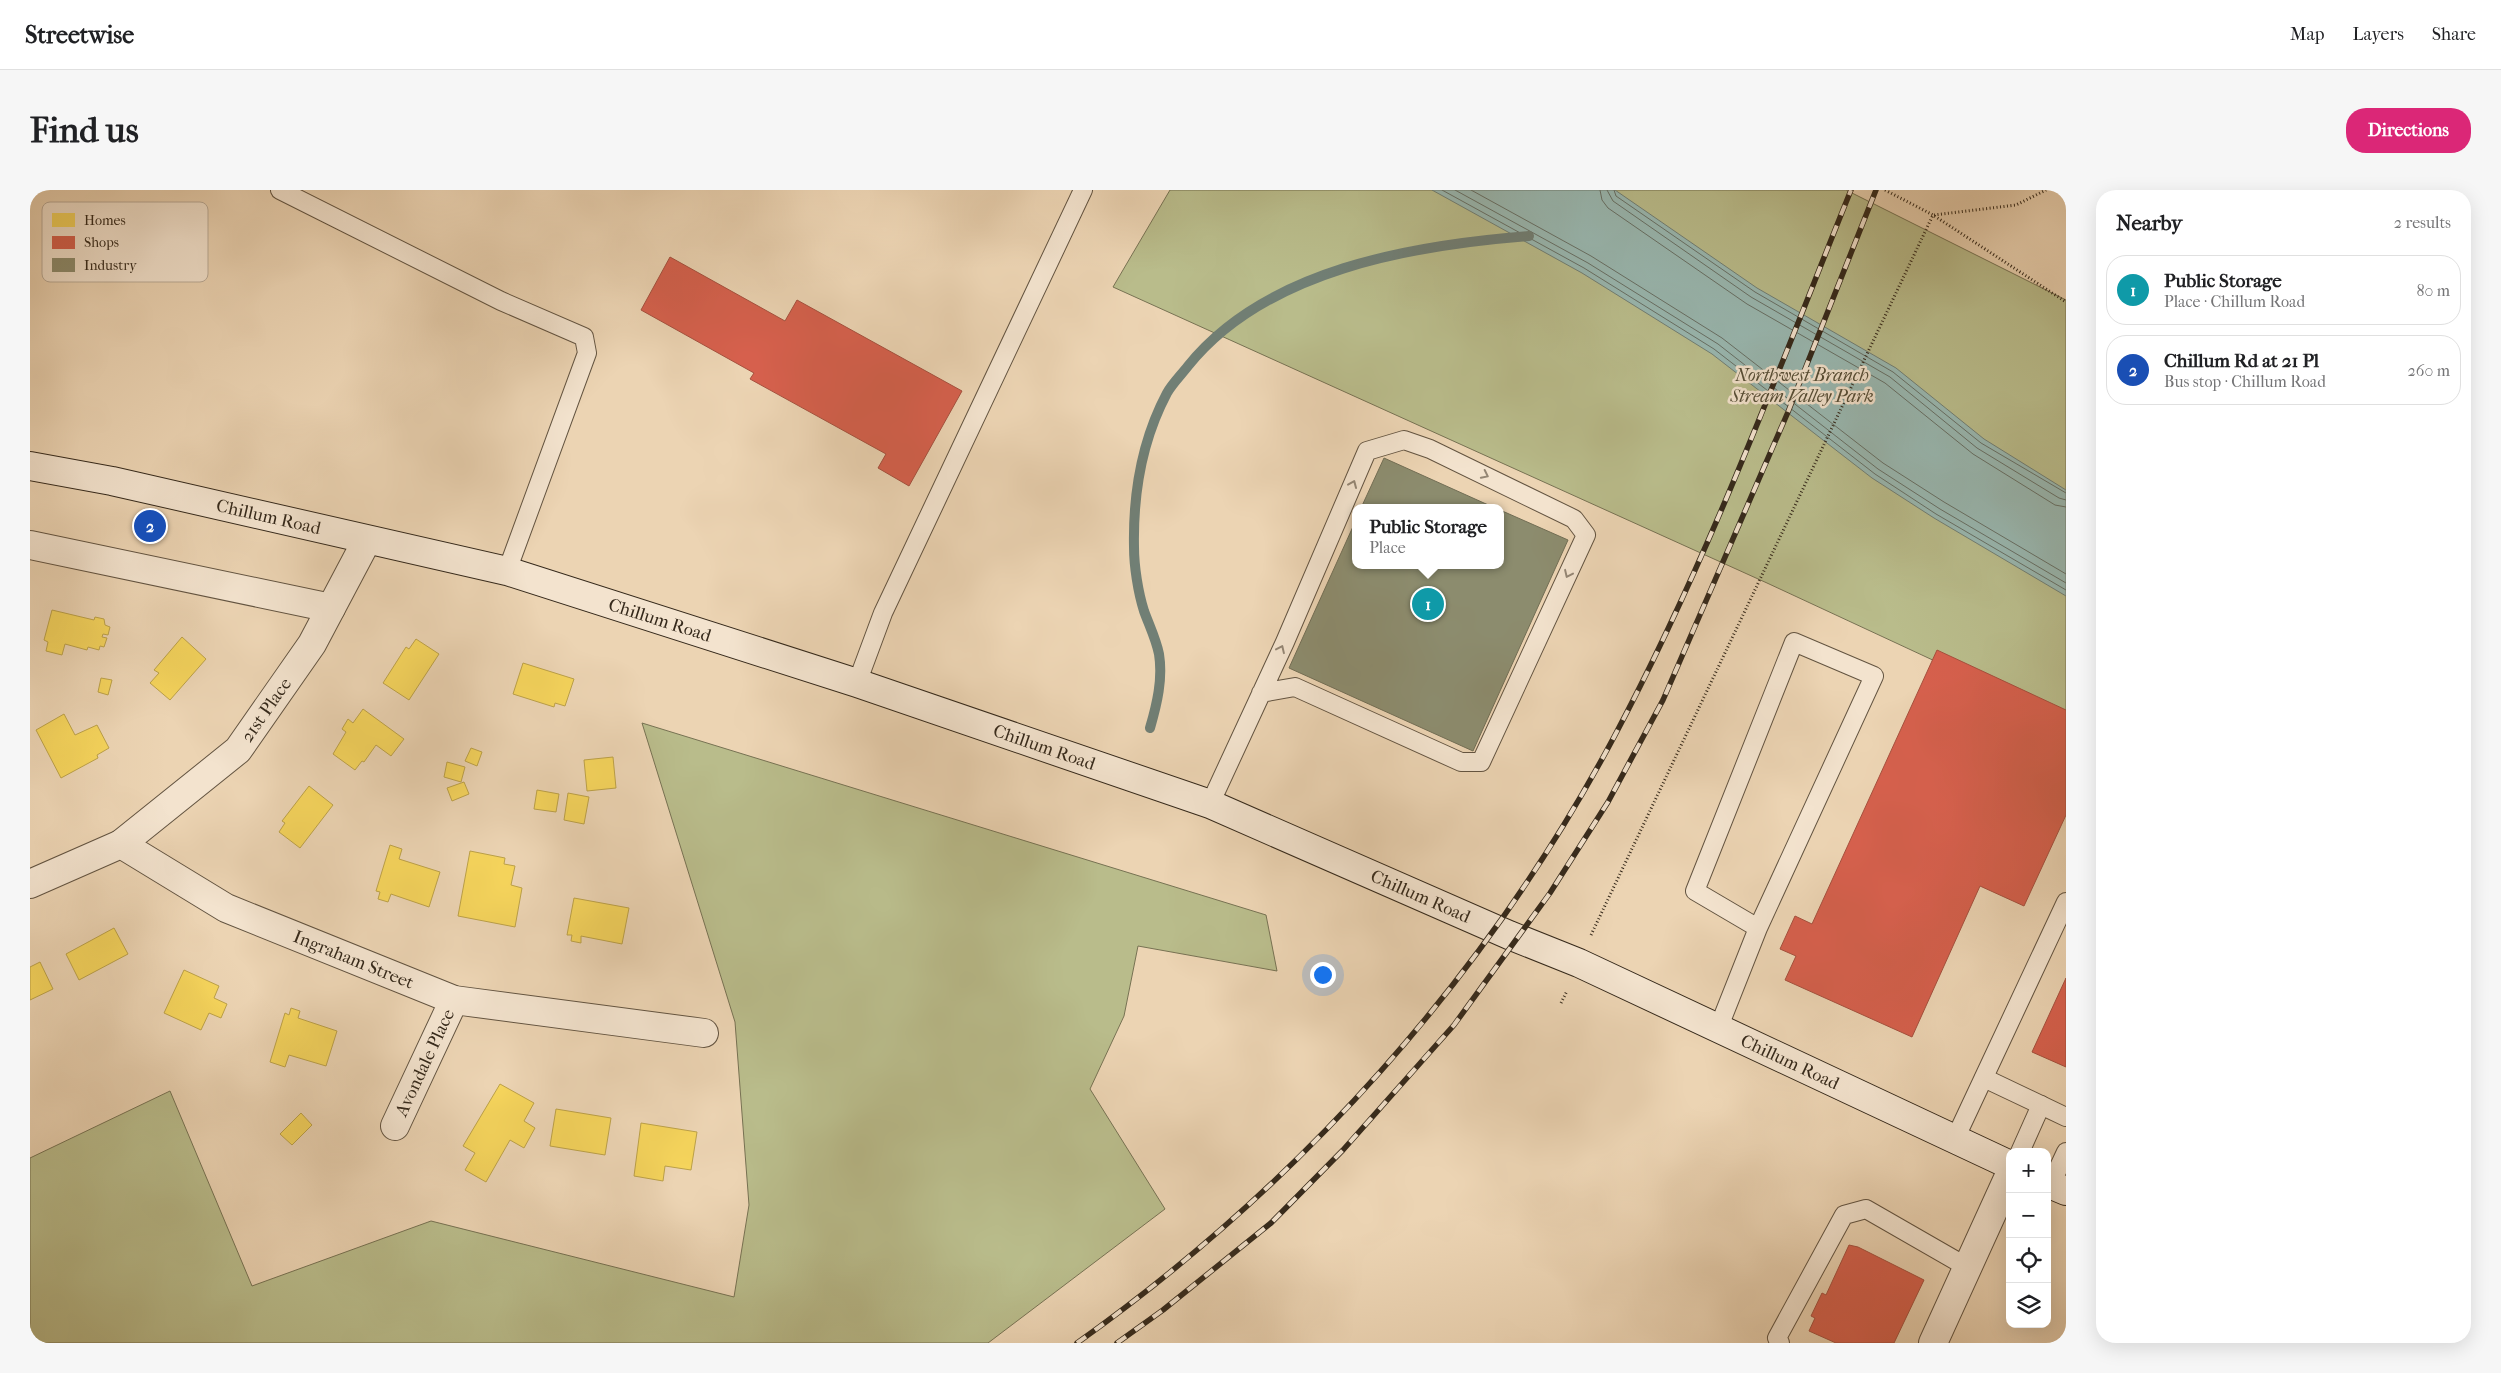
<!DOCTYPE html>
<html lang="en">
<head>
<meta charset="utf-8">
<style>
	:root { --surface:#fff; --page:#f6f6f6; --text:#202124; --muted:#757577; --line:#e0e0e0; --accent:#db2777 }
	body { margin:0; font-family:"IM FELL French Canon",serif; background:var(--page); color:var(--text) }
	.controls { position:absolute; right:15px; bottom:15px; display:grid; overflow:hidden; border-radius:10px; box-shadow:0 5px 20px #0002 }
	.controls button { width:45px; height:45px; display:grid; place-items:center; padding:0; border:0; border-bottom:1px solid var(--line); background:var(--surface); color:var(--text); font:25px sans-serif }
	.you { position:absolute; left:1292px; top:784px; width:18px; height:18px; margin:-12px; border:4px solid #fff; border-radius:50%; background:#1a73e8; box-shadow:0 0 0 8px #1a73e833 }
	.badge { display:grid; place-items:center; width:32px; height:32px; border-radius:50%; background:var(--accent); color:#fff; font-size:16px; font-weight:700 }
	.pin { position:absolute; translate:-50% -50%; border:2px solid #fff; box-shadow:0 1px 5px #0006 }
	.popup { position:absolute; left:1322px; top:314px; width:152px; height:65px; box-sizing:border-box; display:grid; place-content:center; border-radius:10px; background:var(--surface); filter:drop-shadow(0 1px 4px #0005); font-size:16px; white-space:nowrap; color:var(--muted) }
	.popup b { font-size:19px; color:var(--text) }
	.popup::after { content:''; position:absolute; left:50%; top:100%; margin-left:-10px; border:10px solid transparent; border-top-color:var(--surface) }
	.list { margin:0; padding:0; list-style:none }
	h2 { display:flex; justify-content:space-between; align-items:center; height:65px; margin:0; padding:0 20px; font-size:21px }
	h2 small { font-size:16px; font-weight:400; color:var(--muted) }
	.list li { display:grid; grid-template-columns:32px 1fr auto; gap:15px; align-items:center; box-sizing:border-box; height:70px; margin:0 10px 10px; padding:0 10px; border:1px solid var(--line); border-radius:20px }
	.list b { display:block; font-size:19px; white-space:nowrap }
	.list p { margin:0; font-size:16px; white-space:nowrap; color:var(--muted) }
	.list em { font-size:16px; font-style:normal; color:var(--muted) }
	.icon { flex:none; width:28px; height:28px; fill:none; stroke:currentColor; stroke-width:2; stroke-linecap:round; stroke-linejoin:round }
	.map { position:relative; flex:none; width:2036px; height:1153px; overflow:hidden; border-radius:20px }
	header { display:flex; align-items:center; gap:30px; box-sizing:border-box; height:70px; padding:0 25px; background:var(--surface); border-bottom:1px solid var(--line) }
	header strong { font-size:24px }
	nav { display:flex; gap:28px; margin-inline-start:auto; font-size:18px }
	.intro { display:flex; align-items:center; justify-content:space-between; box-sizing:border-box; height:120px; padding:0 30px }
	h1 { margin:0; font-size:35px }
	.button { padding:12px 22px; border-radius:20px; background:var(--accent); color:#fff; font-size:18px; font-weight:700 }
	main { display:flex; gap:30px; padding:0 30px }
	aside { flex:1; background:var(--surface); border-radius:20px; box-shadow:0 5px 20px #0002 }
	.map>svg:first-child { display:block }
	.green { fill:#b9bc8b; stroke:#777253 }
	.water { fill:#99b8b1; stroke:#717f75 }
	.homes { fill:#f6d55c; stroke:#bca148 }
	.shops { fill:#d6604d; stroke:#a6503e }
	.industry { fill:#8c8c6e; stroke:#726e55 }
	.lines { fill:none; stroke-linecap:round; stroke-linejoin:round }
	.shore { stroke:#677066; stroke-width:1 }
	.stream { stroke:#717f75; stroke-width:10 }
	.lane-casing { stroke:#635441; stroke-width:20 }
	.street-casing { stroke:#635441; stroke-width:30 }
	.secondary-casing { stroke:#35291b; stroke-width:30 }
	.path { stroke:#35291b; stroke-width:3; stroke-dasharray:1 2.5; stroke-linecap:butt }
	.lane { stroke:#f3e3ce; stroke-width:18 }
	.street { stroke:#f3e3ce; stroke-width:28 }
	.secondary { stroke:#f3e3ce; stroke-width:28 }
	.rail-casing { stroke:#35291b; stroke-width:5.5 }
	.rail { stroke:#f3e3ce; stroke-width:4; stroke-dasharray:11; stroke-linecap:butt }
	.oneway { stroke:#948674 }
	.labels { text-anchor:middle; stroke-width:5; stroke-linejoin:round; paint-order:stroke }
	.park-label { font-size:18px; font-style:italic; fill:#564e37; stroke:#f3e3ce }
	.street-label { font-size:18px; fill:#35291b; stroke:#f3e3ce }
	.key { fill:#f3e3ce; stroke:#baab98; stroke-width:1 }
	.key-label { font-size:14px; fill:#35291b }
</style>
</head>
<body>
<header>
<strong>Streetwise</strong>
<nav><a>Map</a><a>Layers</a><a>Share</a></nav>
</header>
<div class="intro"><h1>Find us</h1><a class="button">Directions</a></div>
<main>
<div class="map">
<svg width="2036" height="1153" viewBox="0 0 2036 1153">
	<rect width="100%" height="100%" fill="#ecd4b3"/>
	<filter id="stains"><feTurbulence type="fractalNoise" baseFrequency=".004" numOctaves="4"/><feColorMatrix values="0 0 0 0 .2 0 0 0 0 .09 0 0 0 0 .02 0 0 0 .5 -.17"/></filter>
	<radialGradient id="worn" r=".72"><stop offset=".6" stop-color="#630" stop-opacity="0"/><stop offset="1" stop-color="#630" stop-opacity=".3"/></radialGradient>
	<g class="green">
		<polygon points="1140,0 1816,0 2036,110 2036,532 1737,393 1083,97"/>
		<polygon points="612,533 1236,725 1247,781 1108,756 1094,826 1060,899 1135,1019 958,1153 0,1153 0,968 140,901 222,1096 401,1031 704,1107 719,1015 705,832"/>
	</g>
	<polygon class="water" points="1402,0 1585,0 1727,98 1866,178 1954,249 2036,300 2036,406 1904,328 1842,288 1682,164 1552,83"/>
	<g class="homes">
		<polygon points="22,420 64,430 65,427 74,429 75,435 80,437 78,445 73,444 72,447 77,448 74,457 70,456 69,460 58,457 57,460 35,454 32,465 16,461 18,452 14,450"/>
		<polygon points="152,447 176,469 140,510 120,493 129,483 124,480"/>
		<polygon points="386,449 409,464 379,510 353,493 376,457 379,459"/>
		<polygon points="493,473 544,489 535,516 525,513 524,517 483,504"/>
		<polygon points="71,488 82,490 78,505 68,502"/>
		<polygon points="333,519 374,549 361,566 346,555 334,572 332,571 325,580 303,564 316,542 312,539 318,529 323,533"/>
		<polygon points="34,524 45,545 67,535 79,558 67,565 68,568 31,588 6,540"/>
		<polygon points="441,558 452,562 447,576 435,571"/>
		<polygon points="583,567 586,598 557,601 554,570"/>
		<polygon points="417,572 435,577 431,592 414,587"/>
		<polygon points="434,592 439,604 422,611 417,598"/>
		<polygon points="279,596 303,615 270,658 249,642 255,633 252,631"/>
		<polygon points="507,600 529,604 526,622 504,619"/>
		<polygon points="538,603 559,607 554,634 534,630"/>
		<polygon points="360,655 372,659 369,669 410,682 399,717 361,704 358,712 348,709 350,702 346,701"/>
		<polygon points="440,661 475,668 474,674 485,676 481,695 492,698 485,737 428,726"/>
		<polygon points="544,708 599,718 592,754 551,746 551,753 541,751 542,745 537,745"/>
		<polygon points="84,738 98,764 49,790 36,764"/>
		<polygon points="10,772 23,799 0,810 0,777"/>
		<polygon points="154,780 189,796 184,808 197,814 191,828 179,823 171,840 134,823"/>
		<polygon points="261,818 270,821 268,828 307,841 296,876 259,865 255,877 240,872 255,823 259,825"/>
		<polygon points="470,894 504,913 494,931 505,938 494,958 480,950 456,992 435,980 445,963 433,956"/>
		<polygon points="526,919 581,928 575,965 520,956"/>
		<polygon points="271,923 282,935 262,955 250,944"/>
		<polygon points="611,933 667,942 661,980 635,976 633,991 604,986"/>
	</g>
	<g class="shops">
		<polygon points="640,67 755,131 767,110 932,201 879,296 848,278 856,264 720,189 724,183 611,120"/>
		<polygon points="1907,460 2036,520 2036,625 1994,716 1950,696 1882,847 1755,790 1766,766 1750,759 1765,726 1782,734"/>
		<polygon points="2036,788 2036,877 2002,862"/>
		<polygon points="1819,1055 1828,1057 1894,1090 1864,1153 1806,1153 1779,1141 1785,1128 1781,1126 1792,1103 1796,1105"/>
	</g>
	<g class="industry">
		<polygon points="1354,268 1465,318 1331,318"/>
		<polygon points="1470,320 1538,350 1443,561 1259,478 1326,330 1326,375 1470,375"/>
	</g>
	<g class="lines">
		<g class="shore">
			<polyline points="1412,0 1554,78 1684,159 1845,284 1906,324 2036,400"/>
			<polyline points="1425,0 1558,73 1688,154 1848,279 1910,319 2036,393"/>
			<polyline points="1441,0 1561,66 1692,148 1853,273 1914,312 2036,384"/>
			<polyline points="1570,0 1572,10 1578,18 1717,114 1855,193 1943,264 2025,315 2036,317"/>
			<polyline points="1577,0 1583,11 1721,107 1860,187 1947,258 2029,308 2036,310"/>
			<polyline points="1584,0 1586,6 1725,102 1863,182 1951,253 2036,303"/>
		</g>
		<path class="stream" d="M 1120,538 C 1127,514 1133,489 1129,464 C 1126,449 1119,435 1114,421 C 1108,402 1104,376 1104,357 C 1103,305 1112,250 1137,203 C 1142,194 1151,185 1158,176 C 1235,80 1382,55 1499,46"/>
		<g class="lane-casing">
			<g id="lane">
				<polyline points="250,0 471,111 554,147 557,163 477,381"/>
				<polyline points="827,493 853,423 1053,0"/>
				<polyline points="1180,614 1255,452 1337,261 1374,250 1400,259 1544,329 1556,345 1451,572 1431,572 1265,497 1231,503"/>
				<polyline points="1688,839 1728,738 1844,486 1764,452 1665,701 1728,738"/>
				<polyline points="1954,888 2036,927"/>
				<polyline points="1925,949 2036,712"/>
				<polyline points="1990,962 2011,915"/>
				<polyline points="2021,994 2036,962"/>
				<polyline points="1750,1153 1747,1148 1814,1025 1836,1019 1937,1077"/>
			</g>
		</g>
		<g class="street-casing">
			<g id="street">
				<polyline points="0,355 301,418"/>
				<path id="s1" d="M 91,654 L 208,560 L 282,454 L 337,350"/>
				<path id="s2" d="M 0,694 L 91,654 L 196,718 L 424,810 L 674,843"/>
				<path id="s3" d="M 365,936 L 424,810"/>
				<polyline points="1903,1153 1980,984"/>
			</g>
		</g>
		<g class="secondary-casing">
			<g id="secondary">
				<path id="s4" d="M 0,276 L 82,291 L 477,381 L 827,493 L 1180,614 L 1479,745 L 1549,773 L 1980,975"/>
				<polyline points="2017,993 2036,1001"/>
			</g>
		</g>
		<g class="path">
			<polyline points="1855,0 1903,25 2036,112"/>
			<polyline points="1904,25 1986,15 2016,0"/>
			<polyline points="1561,745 1903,25"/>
			<polyline points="1531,813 1537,801"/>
		</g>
		<use href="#lane" class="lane"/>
		<use href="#street" class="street"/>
		<use href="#secondary" class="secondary"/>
		<g class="rail-casing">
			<g id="rail">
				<path d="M 1047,1153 C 1269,995 1455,789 1584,547 C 1677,372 1747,184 1821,0"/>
				<polyline points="1087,1153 1133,1120 1241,1033 1313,960 1424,835 1520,703 1578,612 1633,510 1758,222 1846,0"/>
			</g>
		</g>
		<use href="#rail" class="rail"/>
	</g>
	<defs><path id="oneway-chevron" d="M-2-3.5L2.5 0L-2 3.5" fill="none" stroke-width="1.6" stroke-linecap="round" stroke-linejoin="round" transform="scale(1.25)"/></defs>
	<g class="oneway">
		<use href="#oneway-chevron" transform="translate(1455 285) rotate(26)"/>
		<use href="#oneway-chevron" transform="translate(1323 294) rotate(-67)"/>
		<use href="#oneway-chevron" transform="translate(1538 384) rotate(115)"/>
		<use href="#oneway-chevron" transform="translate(1251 459) rotate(-65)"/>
	</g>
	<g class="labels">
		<g class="park-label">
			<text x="1772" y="191">Northwest Branch<tspan x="1772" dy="21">Stream Valley Park</tspan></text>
		</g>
		<g class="street-label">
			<text dy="6" stroke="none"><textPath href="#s4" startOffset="244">Chillum Road</textPath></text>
			<text dy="6" stroke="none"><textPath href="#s4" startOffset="649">Chillum Road</textPath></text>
			<text dy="6" stroke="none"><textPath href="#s1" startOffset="199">21st Place</textPath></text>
			<text dy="6" stroke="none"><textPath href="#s4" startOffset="1054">Chillum Road</textPath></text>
			<text dy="6" stroke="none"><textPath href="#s4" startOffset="1459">Chillum Road</textPath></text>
			<text dy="6" stroke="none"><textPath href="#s2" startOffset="360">Ingraham Street</textPath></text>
			<text dy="6" stroke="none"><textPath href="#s4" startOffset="1864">Chillum Road</textPath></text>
			<text dy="6" stroke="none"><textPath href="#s3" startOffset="70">Avondale Place</textPath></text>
		</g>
	</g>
	<rect x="12" y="12" width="166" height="80" rx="8" class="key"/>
	<rect x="22" y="23" width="23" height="14" fill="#f6d55c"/>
	<rect x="22" y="46" width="23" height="13" fill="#d6604d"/>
	<rect x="22" y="68" width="23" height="14" fill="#8c8c6e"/>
	<g class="key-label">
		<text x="54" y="35">Homes</text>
		<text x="54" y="57">Shops</text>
		<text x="54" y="80">Industry</text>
	</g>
	<rect width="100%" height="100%" filter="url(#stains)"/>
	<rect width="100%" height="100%" fill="url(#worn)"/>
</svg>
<div class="controls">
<button>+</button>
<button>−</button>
<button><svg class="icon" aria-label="locate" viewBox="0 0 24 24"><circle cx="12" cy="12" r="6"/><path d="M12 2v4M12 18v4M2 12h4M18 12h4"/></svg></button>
<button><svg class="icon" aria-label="layers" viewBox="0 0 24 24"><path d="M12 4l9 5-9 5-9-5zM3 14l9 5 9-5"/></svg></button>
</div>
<div class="you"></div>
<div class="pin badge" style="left:1398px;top:414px;background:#0f9aa8">1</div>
<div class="popup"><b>Public Storage</b>Place</div>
<div class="pin badge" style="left:120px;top:336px;background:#1a4fb4">2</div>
</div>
<aside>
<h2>Nearby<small>2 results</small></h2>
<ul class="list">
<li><span class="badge" style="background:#0f9aa8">1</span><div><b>Public Storage</b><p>Place · Chillum Road</p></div><em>80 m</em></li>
<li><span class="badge" style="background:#1a4fb4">2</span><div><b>Chillum Rd at 21 Pl</b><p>Bus stop · Chillum Road</p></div><em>260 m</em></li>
</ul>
</aside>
</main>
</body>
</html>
